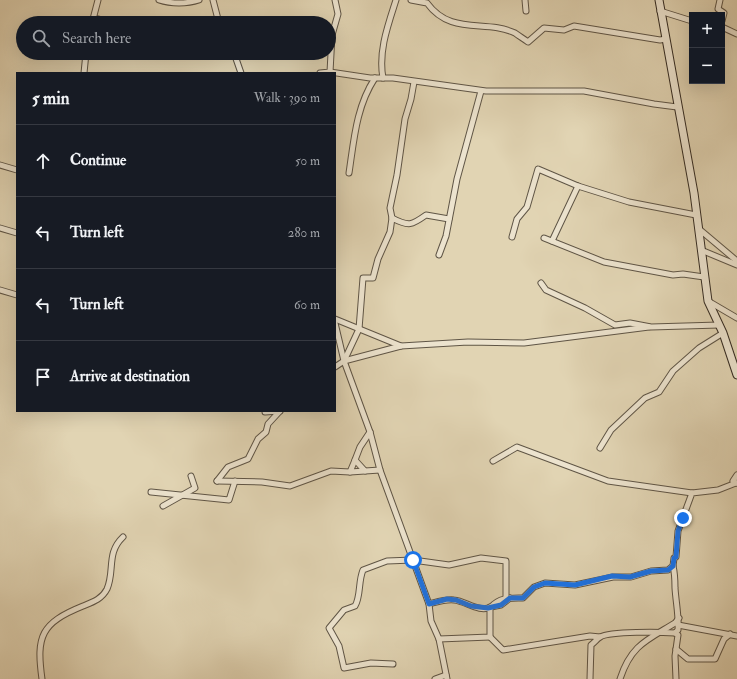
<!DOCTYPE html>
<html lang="en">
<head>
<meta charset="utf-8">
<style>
	:root { --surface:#171b24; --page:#20242c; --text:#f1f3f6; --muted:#9ea1a6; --line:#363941 }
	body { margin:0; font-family:"IM FELL Double Pica",serif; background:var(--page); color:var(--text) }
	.controls { position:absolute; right:12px; top:12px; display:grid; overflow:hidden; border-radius:0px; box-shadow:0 4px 16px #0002 }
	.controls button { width:36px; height:36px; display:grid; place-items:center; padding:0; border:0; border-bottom:1px solid var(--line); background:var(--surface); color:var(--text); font:20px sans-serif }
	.stop { position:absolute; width:12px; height:12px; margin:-9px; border:3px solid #1a73e8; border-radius:50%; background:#fff }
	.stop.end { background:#1a73e8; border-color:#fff; box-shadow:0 1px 4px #0008 }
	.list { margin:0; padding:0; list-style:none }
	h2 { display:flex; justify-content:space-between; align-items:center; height:52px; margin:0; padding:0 16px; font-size:17px }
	h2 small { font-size:13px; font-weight:400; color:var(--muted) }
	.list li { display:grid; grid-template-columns:26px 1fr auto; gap:12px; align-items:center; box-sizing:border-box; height:72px; padding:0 16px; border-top:1px solid var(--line) }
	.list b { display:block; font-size:15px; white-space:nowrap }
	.list em { font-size:13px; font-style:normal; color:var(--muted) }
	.icon { flex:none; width:22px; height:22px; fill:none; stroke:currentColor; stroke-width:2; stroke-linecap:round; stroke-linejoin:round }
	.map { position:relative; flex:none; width:737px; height:679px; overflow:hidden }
	.search { position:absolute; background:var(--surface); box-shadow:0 4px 16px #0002; left:16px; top:16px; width:320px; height:44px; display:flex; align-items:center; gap:10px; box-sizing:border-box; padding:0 14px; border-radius:22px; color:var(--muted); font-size:15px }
	.panel { position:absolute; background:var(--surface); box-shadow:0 4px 16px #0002; left:16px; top:72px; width:320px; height:340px; border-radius:0px }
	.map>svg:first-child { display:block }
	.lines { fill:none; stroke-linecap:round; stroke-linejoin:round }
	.street-casing { stroke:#5f5546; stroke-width:7 }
	.secondary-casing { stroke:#342b22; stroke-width:9 }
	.street { stroke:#ece3ce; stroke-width:5 }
	.secondary { stroke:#ece3ce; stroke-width:7 }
	.route { stroke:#1a73e8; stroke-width:5 }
</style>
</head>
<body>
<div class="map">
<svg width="737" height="679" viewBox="0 0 737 679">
	<rect width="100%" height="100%" fill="#e1d4b3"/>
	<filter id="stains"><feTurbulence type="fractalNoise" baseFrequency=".005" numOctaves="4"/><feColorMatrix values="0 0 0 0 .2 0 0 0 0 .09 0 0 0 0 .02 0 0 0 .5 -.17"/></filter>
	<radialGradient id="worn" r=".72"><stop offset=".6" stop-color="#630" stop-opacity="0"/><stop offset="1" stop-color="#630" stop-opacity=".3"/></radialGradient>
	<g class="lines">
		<g class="street-casing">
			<g id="street">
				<path d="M 159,0 C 171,4 187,4 199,0"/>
				<polyline points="213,0 219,23"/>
				<path d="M 411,0 L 427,3 C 451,36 485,19 515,33 C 519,36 524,39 528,42 L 544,28 L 564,30 L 574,26 L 660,40 L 666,39"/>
				<polyline points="525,0 526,11"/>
				<polyline points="720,0 718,9 724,13 722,21"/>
				<polyline points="660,11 692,21"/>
				<polyline points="94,18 113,23"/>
				<polyline points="92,23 98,0"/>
				<polyline points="722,27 737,34"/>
				<polyline points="332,35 338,14 335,0"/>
				<polyline points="234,53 241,73"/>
				<polyline points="330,72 370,78 393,78 486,91 584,91 654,104 677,107"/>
				<polyline points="84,73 86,53"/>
				<polyline points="320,73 330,72 332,35 329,35"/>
				<path d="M 383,78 C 378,52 388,25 396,0"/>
				<polyline points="414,82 411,99 405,119 397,175 390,208 392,218 390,232 378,259 373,278 363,278 359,329 344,361 370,432 380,470 429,604 431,621 439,639 447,679"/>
				<polyline points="0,165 17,170"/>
				<path d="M 349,173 C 354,140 356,107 375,78"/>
				<path d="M 392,218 C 409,227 412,225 426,215 L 449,219"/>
				<polyline points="0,228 17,233"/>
				<polyline points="699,229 737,261"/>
				<polyline points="512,237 517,219 527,207 538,169 578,186 629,202 696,215"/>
				<polyline points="544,238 604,262 673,275 683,274 704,277"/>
				<polyline points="552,241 578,186"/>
				<polyline points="701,250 737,265"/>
				<polyline points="439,255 446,236 457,179 481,91"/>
				<polyline points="541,283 546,290 585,308 615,325 630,323 651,327 719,325"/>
				<polyline points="0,290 17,295"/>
				<polyline points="708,301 737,318"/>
				<polyline points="335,319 401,346 468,342 524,343 649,327"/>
				<polyline points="335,323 344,361 335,367"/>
				<polyline points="344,361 401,346"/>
				<polyline points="265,412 280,411"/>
				<polyline points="370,432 360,447 355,460 365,471 380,470"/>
				<polyline points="600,448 611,430 645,398 659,392 673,371 699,348 723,333"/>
				<polyline points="355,460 350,472 365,471"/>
				<polyline points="493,461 517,447 608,481 692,493"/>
				<polyline points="217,481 262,482 290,486 331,471 350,472"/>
				<polyline points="217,481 228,467 248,459 258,439 266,432 268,424 280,411"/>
				<polyline points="736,483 733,481 737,475"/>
				<polyline points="151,492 229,500 235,481"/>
				<polyline points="163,506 195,488 191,476"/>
				<path d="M 510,598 L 501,605 L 491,607 C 500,597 510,598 523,598 L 534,587 L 545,583 L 575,585 L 613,577 L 631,577 L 651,571 L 668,570 L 673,566 L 674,558 L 676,557 L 678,531 L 692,493 L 718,490 L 736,483"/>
				<path d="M 429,604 C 437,602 446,599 454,600 C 466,601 479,613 491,607"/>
				<polyline points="678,625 737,636"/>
				<polyline points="675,633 678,635 675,656 676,679"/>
				<polyline points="490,637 503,650 590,636 600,637"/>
				<polyline points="439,639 490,637 490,607"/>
				<polyline points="676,649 688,659 715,659 724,639 730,634"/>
				<path d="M 393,664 L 371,663 L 344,668 L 339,646 L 329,628 L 344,610 L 355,606 C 361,596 358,582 363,570 L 387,561 L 413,560 L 449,565 L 481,558 L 506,561 L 506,598"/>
				<path d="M 42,679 C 36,636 41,623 83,606 C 93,602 102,599 107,589 C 115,571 106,553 123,537"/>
				<polyline points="435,679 446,675"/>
				<path d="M 590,679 L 591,645 C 594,643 597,639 600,637 C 611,631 661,632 675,633 L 678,630 C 679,616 676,603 675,588 C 675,580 675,574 673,566"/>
				<path d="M 620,679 C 631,645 647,640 675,623 L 679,618"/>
			</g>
		</g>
		<g class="secondary-casing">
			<polyline id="secondary" points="659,0 694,193 708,301 723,333 737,375"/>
		</g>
		<use href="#street" class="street"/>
		<use href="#secondary" class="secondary"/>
	</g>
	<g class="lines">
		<polyline class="route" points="413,560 429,604 447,599 456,600 471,606 488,608 501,605 510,598 523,598 534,587 545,583 575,585 612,576 630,577 651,571 668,570 673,566 674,558 676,557 678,531 683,518"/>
	</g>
	<rect width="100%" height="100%" filter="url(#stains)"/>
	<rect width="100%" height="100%" fill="url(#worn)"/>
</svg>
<div class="controls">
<button>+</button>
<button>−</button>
</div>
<div class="stop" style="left:413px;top:560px"></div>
<div class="stop end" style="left:683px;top:518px"></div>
<div class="search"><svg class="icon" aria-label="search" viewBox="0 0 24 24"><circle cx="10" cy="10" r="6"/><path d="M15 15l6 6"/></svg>Search here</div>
<section class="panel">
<h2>5 min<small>Walk · 390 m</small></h2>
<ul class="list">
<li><svg class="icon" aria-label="ahead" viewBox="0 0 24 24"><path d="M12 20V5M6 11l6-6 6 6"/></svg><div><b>Continue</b></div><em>50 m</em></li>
<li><svg class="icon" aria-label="left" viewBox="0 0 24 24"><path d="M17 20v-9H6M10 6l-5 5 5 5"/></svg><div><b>Turn left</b></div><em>280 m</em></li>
<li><svg class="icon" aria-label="left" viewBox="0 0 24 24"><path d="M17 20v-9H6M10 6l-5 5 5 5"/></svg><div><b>Turn left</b></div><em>60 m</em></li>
<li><svg class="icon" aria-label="arrive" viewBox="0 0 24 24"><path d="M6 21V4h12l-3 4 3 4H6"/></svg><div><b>Arrive at destination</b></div></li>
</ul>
</section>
</div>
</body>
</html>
